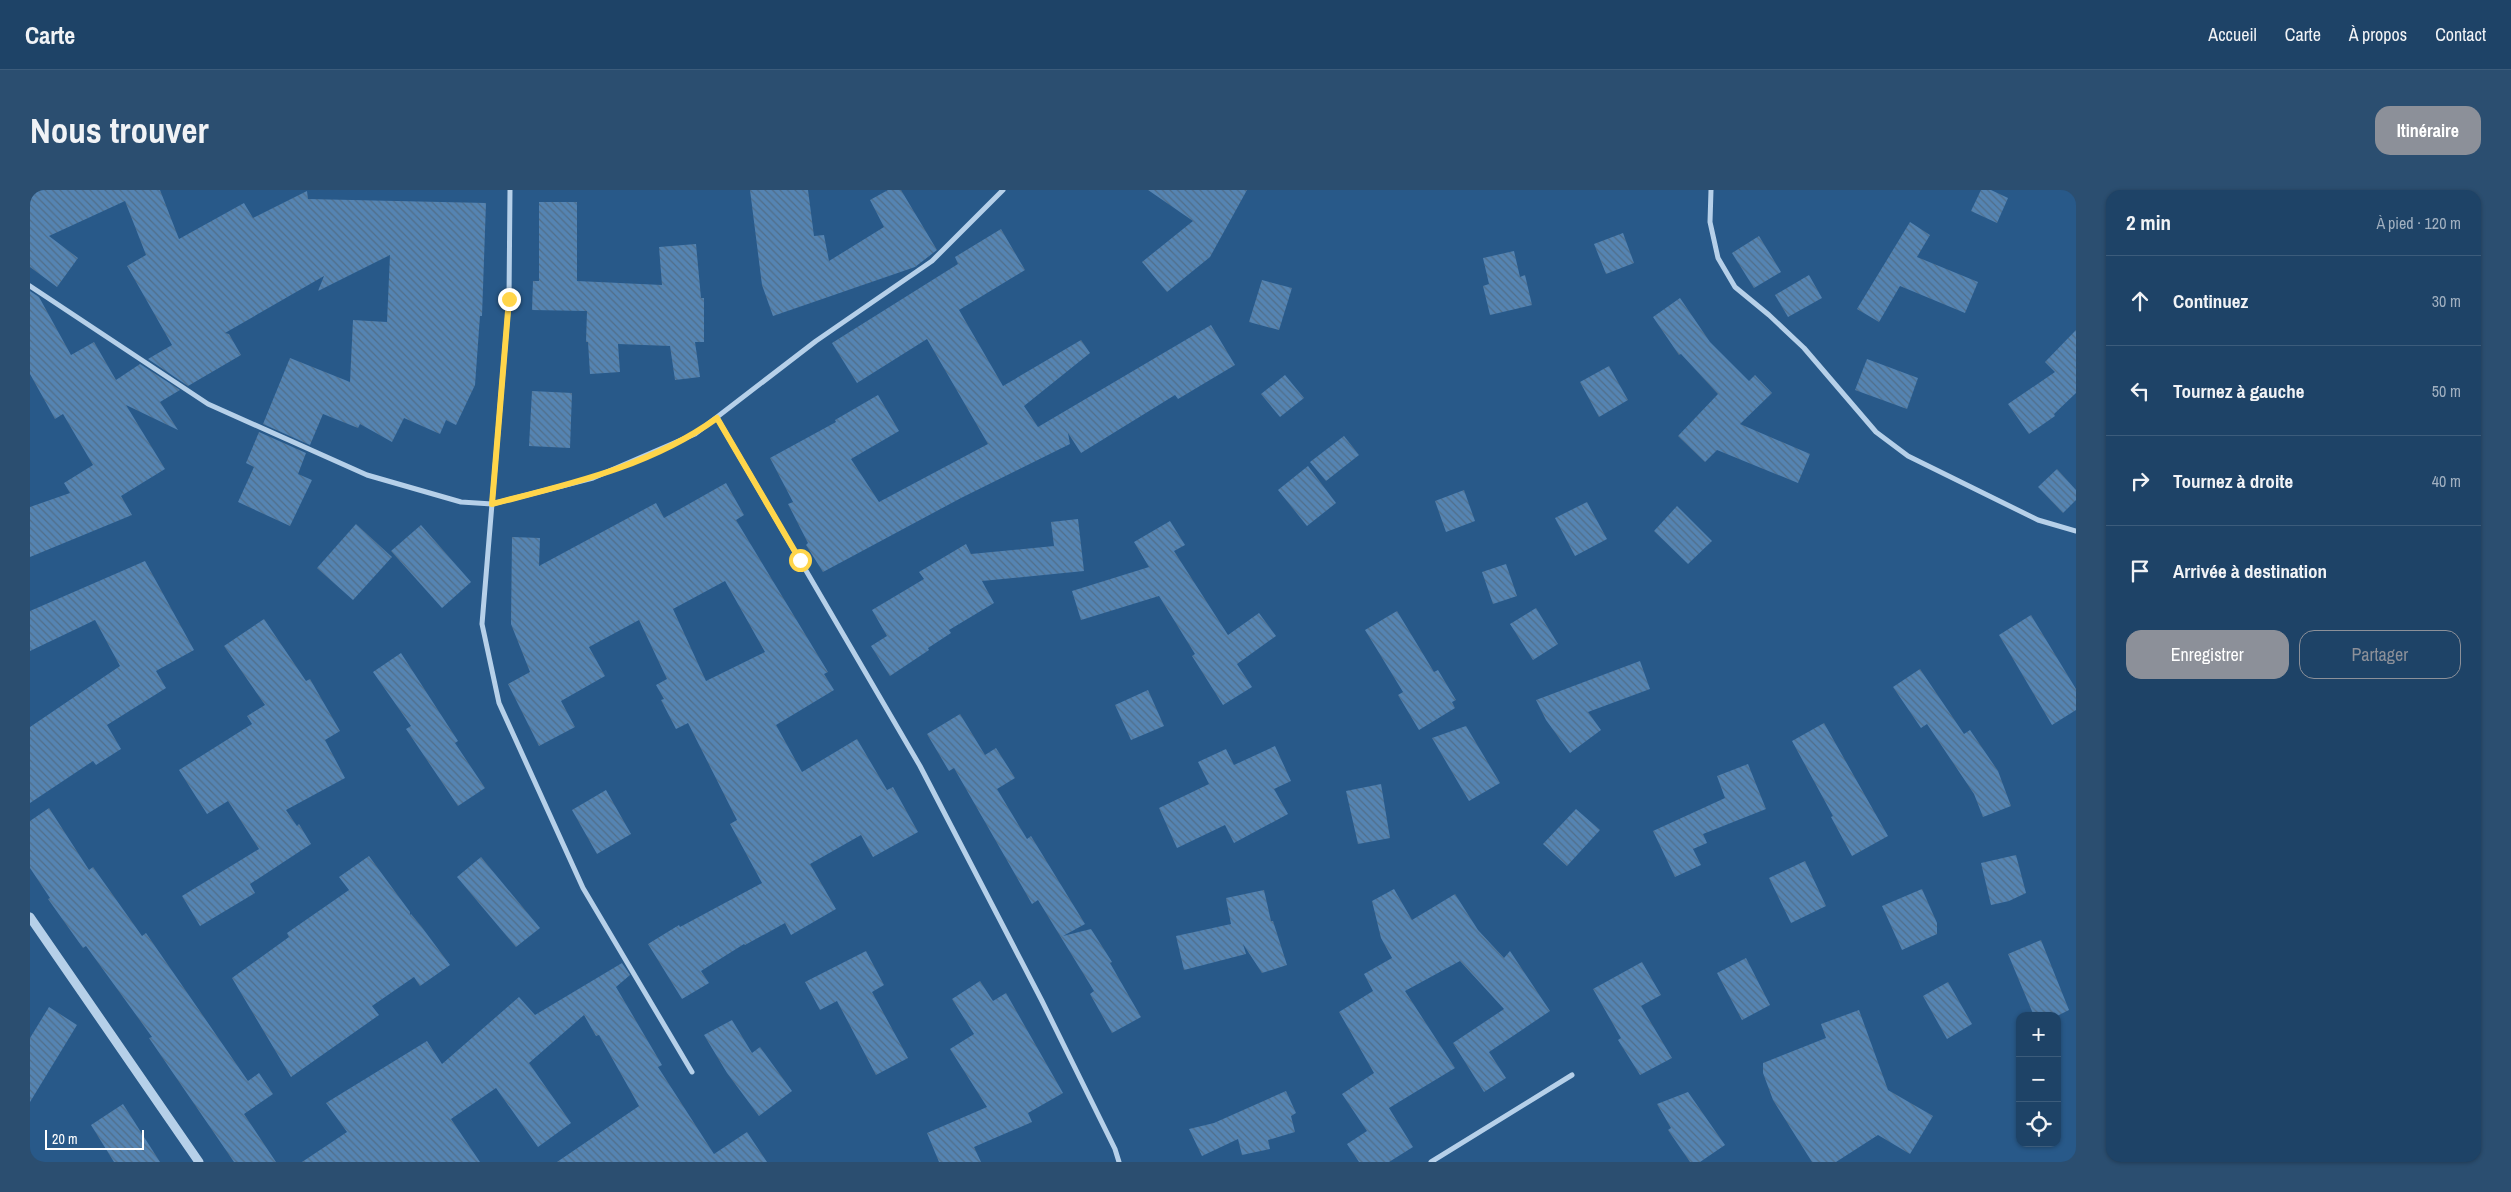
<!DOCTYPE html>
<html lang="fr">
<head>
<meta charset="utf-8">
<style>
	:root { --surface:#1e4367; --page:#2b4e70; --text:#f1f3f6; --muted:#a1b0c0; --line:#3c5c7b; --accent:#8c9099 }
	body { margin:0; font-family:"Archivo Narrow",sans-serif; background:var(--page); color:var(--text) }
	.controls { position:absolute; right:15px; bottom:15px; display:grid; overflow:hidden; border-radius:10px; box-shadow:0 1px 4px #0004 }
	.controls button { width:45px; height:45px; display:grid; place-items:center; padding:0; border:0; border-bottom:1px solid var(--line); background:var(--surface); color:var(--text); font:25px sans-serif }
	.scale { position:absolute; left:15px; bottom:12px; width:99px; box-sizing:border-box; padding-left:5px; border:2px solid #fff; border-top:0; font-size:14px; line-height:18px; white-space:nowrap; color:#fff; -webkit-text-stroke:4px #285989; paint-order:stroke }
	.stop { position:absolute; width:15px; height:15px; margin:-11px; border:4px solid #ffd54a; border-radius:50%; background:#fff }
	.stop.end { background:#ffd54a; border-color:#fff; box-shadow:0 1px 5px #0008 }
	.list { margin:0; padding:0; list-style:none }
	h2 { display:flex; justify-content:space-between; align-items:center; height:65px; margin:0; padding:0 20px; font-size:21px }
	h2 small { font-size:16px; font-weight:400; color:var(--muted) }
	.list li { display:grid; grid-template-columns:32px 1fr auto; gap:15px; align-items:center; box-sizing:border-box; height:90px; padding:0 20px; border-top:1px solid var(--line) }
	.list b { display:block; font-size:19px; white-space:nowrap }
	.list em { font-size:16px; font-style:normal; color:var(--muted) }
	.actions { display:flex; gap:10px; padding:15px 20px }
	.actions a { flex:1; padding:11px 0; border:1px solid var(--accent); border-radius:15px; text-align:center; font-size:18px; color:var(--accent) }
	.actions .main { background:var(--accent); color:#fff }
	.icon { flex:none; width:28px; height:28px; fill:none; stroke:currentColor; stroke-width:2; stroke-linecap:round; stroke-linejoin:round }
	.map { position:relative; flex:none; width:2046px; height:972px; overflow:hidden; border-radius:15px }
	header { display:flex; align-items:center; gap:30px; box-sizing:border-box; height:70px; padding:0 25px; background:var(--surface); border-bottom:1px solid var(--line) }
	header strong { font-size:24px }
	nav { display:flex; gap:28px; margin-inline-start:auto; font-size:18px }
	.intro { display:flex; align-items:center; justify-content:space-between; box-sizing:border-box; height:120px; padding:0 30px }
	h1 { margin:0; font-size:35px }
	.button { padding:12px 22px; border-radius:15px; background:var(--accent); color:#fff; font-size:18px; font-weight:700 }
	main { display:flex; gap:30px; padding:0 30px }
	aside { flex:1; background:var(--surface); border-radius:15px; box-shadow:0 1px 4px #0004 }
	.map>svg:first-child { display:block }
	.building { fill:url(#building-back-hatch); fill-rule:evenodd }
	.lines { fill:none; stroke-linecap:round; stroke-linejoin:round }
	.minor { stroke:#b6d0e9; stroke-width:5 }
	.tertiary { stroke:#b6d0e9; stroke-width:9 }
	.route { stroke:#ffd54a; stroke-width:6 }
</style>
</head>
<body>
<header>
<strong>Carte</strong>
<nav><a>Accueil</a><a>Carte</a><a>À propos</a><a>Contact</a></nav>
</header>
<div class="intro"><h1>Nous trouver</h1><a class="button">Itinéraire</a></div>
<main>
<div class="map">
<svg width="2046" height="972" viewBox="0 0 2046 972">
	<defs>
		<pattern id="building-back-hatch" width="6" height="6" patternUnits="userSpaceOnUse" patternTransform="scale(1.25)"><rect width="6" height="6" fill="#5584b2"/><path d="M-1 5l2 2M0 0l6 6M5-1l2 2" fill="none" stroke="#516e89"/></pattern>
	</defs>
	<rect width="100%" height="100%" fill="#285989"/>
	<g class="building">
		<polygon points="0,0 130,0 149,49 214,13 223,28 277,1 278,9 456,13 452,126 450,126 445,195 426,235 416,230 410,244 374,228 362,252 330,234 328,238 293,224 280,255 233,234 260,168 320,192 323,130 357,132 360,65 288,101 294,86 195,143 199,144 211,165 158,196 118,169 142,155 97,76 116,65 95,11 19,46 48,68 27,97 0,77"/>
		<polygon points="720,0 778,0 784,46 794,45 799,71 854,37 840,10 858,0 871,0 907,60 885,77 743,126 732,95"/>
		<polygon points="1118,0 1217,0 1180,67 1137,102 1112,72 1163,31"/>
		<polygon points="1951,0 1961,0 1978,8 1967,33 1941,21"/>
		<polygon points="509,12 547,12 547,91 632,95 629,57 666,54 671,108 674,108 674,152 665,152 670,187 645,190 640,156 588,154 590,182 560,184 558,152 556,152 557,121 502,120 503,91 509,91"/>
		<polygon points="1880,32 1900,45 1887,67 1948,92 1935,123 1870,96 1849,132 1827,119"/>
		<polygon points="971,39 995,80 929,120 973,196 1051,150 1060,163 994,216 1008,237 1181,135 1205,175 1148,209 1145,205 1051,263 1038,243 1040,254 931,308 793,382 776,355 778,353 758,314 763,312 740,268 806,232 805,230 848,205 869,241 821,269 849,312 958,254 897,149 827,193 802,153 928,74 925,67"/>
		<polygon points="1593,43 1604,73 1576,84 1564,54"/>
		<polygon points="1729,46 1751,82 1724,98 1702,63"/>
		<polygon points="1484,61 1490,87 1495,85 1502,115 1460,125 1453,96 1459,94 1453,68"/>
		<polygon points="1779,85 1792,108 1758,127 1745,105"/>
		<polygon points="1232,90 1262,98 1249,140 1219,132"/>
		<polygon points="0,101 9,107 41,165 64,152 86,190 110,174 150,200 130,212 148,240 96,215 135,279 91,306 102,325 0,367 0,317 40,303 34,293 63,275 33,224 25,229 0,184"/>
		<polygon points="1650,108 1680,152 1719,191 1725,185 1742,203 1710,234 1780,264 1768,293 1687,260 1675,272 1648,246 1688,204 1651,164 1649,165 1623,127"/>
		<polygon points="2046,140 2046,203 2024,224 2025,226 1999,244 1978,214 2025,182 2015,172"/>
		<polygon points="1837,169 1888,188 1877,219 1825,200"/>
		<polygon points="1579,176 1598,210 1569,227 1550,192"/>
		<polygon points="1255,185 1274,208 1250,227 1231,204"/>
		<polygon points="502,201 542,203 540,258 499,256"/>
		<polygon points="229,242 276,263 268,284 282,290 260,336 208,312 224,277 216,273"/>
		<polygon points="1314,246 1329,265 1296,291 1280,272"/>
		<polygon points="1278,276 1306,313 1277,336 1248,300"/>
		<polygon points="2027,279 2046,300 2046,310 2033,323 2008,297"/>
		<path d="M 696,293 L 714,325 L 706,330 L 798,482 L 794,484 L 804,500 L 746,535 L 772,582 L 827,549 L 857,600 L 863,597 L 888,642 L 843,667 L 831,645 L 780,674 L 806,719 L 761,745 L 755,733 L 715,755 L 714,754 L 671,781 L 679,793 L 652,809 L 618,754 L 649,735 L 650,737 L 732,693 L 700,634 L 707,630 L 658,533 L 646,539 L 631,510 L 634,509 L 626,495 L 637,489 L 609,430 L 559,457 L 575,486 L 531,511 L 545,537 L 509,556 L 478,494 L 500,482 L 481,434 L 482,347 L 510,348 L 509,376 L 626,313 L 634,328 ZM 695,391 L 735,462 L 676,491 L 643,419 Z"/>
		<polygon points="1434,300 1445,331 1416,342 1405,311"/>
		<polygon points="1557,312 1577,349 1545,366 1525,328"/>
		<polygon points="1647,316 1682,351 1658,374 1624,341"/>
		<polygon points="1048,329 1054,381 952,391 964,413 919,440 921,443 898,458 899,460 860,486 841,456 857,446 842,420 894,389 889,382 936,354 941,364 1024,356 1021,332"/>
		<polygon points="1140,331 1155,355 1144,361 1198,445 1229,423 1246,446 1207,474 1222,497 1193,515 1162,466 1165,464 1129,406 1051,430 1042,401 1119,377 1104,352"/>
		<polygon points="326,334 362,367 323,410 287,378"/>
		<polygon points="391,335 441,392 412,418 361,361"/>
		<polygon points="115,371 164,460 126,481 136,498 77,535 91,559 66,575 63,571 0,613 0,537 90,476 65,430 0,461 0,421"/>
		<polygon points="1476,374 1487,406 1463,414 1452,382"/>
		<polygon points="1506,418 1528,454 1503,470 1480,434"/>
		<polygon points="1367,421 1404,482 1408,480 1426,510 1422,512 1425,518 1389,540 1368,505 1373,502 1335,440"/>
		<polygon points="2001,425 2046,499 2046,520 2022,535 1969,445"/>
		<polygon points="234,429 276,491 280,489 310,541 295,550 315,588 256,620 267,636 269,634 281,654 220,694 225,703 170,736 152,706 229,659 198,611 177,624 149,580 222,534 217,526 235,515 194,456"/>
		<polygon points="371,463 428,551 425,553 455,598 428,616 376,539 381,536 343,482"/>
		<polygon points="1610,471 1620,499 1558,522 1571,540 1540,563 1516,530 1506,510"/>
		<polygon points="1890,479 1934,544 1940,540 1968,581 1981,616 1953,627 1944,604 1897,534 1891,538 1863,497"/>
		<polygon points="1118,500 1134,536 1101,550 1085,515"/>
		<polygon points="930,524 955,565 966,558 985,588 967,599 997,649 1001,646 1055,734 1033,746 1061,739 1082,772 1080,773 1111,827 1082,843 1060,804 1064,801 1008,710 1002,714 924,578 919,581 897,544"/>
		<polygon points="1794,533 1858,646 1822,666 1801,627 1803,626 1762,551"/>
		<polygon points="1436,536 1470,593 1439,611 1402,548"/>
		<polygon points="1245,556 1261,591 1244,599 1258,624 1204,653 1195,635 1147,658 1129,618 1179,594 1168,572 1196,559 1204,575"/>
		<polygon points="1718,574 1736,619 1673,644 1677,653 1663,659 1671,675 1645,687 1623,641 1695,608 1687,586"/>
		<polygon points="1351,594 1360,648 1328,654 1316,601"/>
		<polygon points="576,600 601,644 567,664 542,620"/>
		<polygon points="19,618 59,680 63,677 112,746 116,743 218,891 229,883 243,904 214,924 246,972 204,972 119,848 122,847 56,756 53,758 18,709 20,708 0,678 0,631"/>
		<polygon points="1546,619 1570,640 1537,676 1513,654"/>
		<polygon points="1986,665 1996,703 1979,711 1961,715 1951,673"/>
		<polygon points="339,666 380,722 380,725 381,724 391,736 420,775 390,796 384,787 342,816 349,825 261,887 202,788 259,747 257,743 319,700 309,687"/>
		<polygon points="451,667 510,738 486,757 427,687"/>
		<polygon points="1775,671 1796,716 1761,733 1739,688"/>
		<polygon points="1364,699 1382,730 1425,704 1448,740 1474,768 1480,761 1520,821 1459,862 1476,888 1454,902 1423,853 1474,819 1430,771 1375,801 1425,878 1359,918 1383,957 1359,972 1329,972 1317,954 1337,941 1312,904 1344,883 1309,822 1343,801 1334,784 1362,768 1351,748 1342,711"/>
		<polygon points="1892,699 1907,733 1907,744 1872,760 1852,716"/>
		<polygon points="1234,700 1241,731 1243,731 1257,775 1232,783 1213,754 1216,764 1154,780 1146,746 1201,734 1196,708"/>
		<polygon points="2011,750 2039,820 2027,826 2004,826 1978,764"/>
		<polygon points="836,761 854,795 842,802 878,868 846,885 807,811 790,820 775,792"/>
		<polygon points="1716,768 1740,815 1712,830 1687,783"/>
		<polygon points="1612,772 1631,805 1611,816 1642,868 1610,885 1588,850 1591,848 1563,799"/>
		<polygon points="592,773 600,785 586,797 632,875 628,877 684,964 717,942 737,972 527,972 609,916 569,845 566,846 554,825 499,873 541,933 508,957 466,898 421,929 450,972 272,972 317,942 296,913 397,851 412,874 489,807 505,825"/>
		<polygon points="950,791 963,811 976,803 1033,903 998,923 1002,932 944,957 951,972 909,972 897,943 957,917 920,859 944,844 922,809"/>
		<polygon points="1918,792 1942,834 1917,849 1893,806"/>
		<polygon points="19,817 47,835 0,912 0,848"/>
		<polygon points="1829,820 1858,900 1903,926 1880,964 1848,945 1806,972 1782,972 1743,910 1733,883 1733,873 1796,848 1791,834"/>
		<polygon points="702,830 722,863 730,857 762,901 729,926 697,883 674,845"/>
		<polygon points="1256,901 1266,923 1261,926 1265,942 1238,950 1240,959 1212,965 1208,949 1172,966 1159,939 1184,933"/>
		<polygon points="1658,902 1695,955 1670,972 1660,972 1638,940 1641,938 1627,914"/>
		<polygon points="93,914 130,972 84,972 61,935"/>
	</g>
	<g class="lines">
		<g class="minor">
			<polyline points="480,0 479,109 452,434 469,513 553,698 662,882"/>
			<polyline points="1681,0 1680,32 1688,68 1705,97 1739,125 1774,158 1846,242 1878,266 2008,330 2046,341"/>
			<polyline points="0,96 178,214 337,285 431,312 462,314 563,288 665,244 786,151 902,71 973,0"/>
			<polyline points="687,228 890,576 1012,811 1085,959 1089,972"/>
			<polyline points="1401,972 1542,885"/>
		</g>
		<polyline class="tertiary" points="0,727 169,972"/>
	</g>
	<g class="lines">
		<path class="route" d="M 479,109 L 462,314 C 540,294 621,276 687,228 L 770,370"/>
	</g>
</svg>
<div class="controls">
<button>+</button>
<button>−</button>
<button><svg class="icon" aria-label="locate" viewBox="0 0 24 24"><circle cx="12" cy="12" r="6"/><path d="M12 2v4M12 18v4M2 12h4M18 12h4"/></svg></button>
</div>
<div class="scale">20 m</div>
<div class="stop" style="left:770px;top:370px"></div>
<div class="stop end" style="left:479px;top:109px"></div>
</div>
<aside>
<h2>2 min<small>À pied · 120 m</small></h2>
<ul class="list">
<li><svg class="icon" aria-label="ahead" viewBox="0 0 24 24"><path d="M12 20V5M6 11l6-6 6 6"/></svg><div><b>Continuez</b></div><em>30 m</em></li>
<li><svg class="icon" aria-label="left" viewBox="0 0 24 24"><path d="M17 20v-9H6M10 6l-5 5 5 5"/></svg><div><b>Tournez à gauche</b></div><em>50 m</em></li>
<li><svg class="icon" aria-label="right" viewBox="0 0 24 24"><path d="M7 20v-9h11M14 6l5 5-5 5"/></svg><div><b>Tournez à droite</b></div><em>40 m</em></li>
<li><svg class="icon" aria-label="arrive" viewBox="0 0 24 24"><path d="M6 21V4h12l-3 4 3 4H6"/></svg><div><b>Arrivée à destination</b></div></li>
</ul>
<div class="actions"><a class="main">Enregistrer</a><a>Partager</a></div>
</aside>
</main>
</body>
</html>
